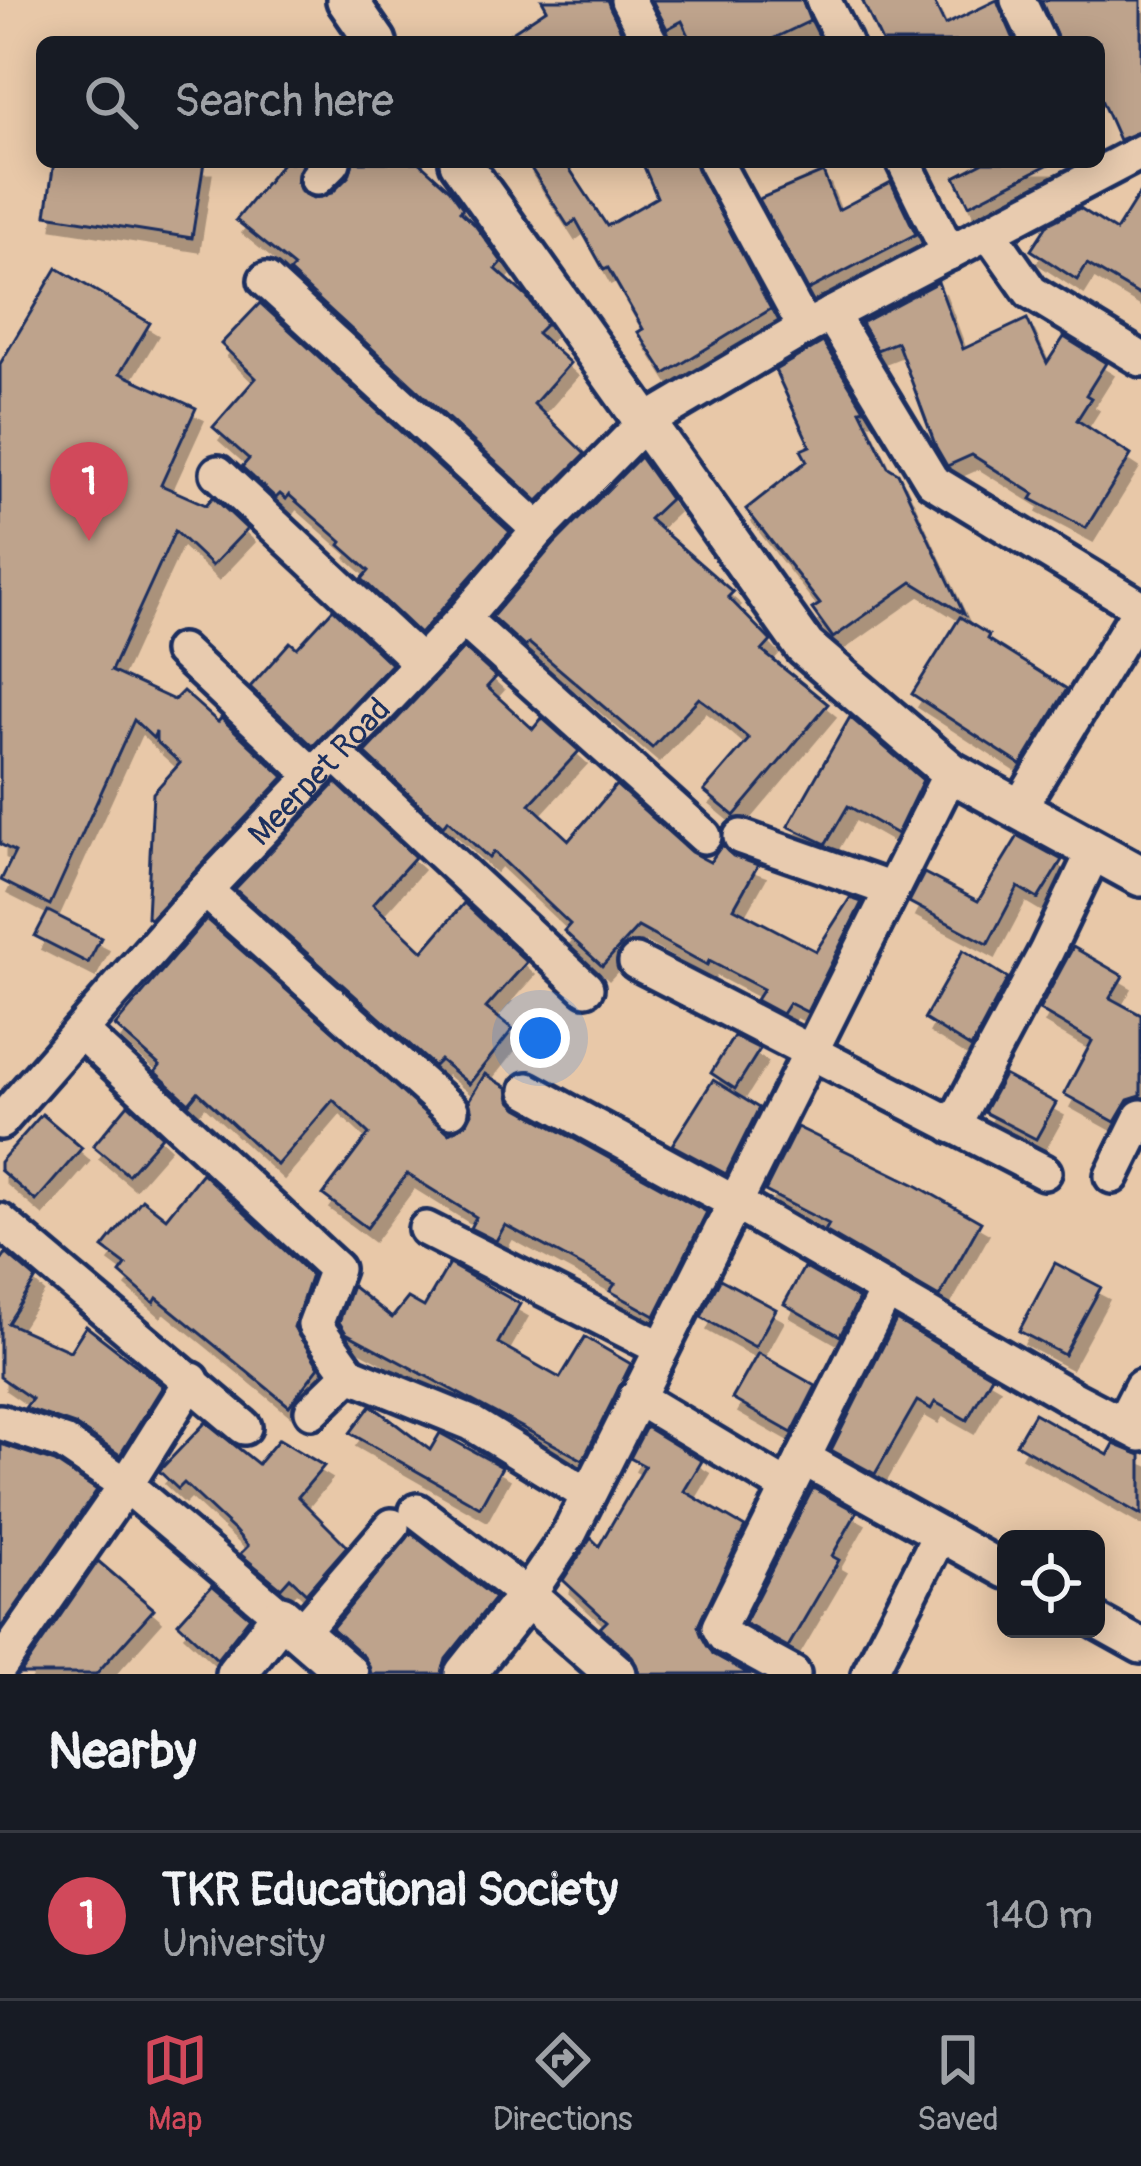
<!DOCTYPE html>
<html lang="en">
<head>
<meta charset="utf-8">
<style>
	:root { --surface:#171b24; --page:#242831; --text:#f1f3f6; --muted:#9ea1a6; --line:#363941; --accent:#d1495b }
	body { margin:0; font-family:Pangolin,sans-serif; background:var(--page); color:var(--text) }
	.controls { position:absolute; right:36px; bottom:36px; display:grid; overflow:hidden; border-radius:18px; box-shadow:0 6px 30px #0003 }
	.controls button { width:108px; height:108px; display:grid; place-items:center; padding:0; border:0; border-bottom:3px solid var(--line); background:var(--surface); color:var(--text); font:60px sans-serif }
	.you { position:absolute; left:540px; top:1038px; width:42px; height:42px; margin:-30px; border:9px solid #fff; border-radius:50%; background:#1a73e8; box-shadow:0 0 0 18px #1a73e833 }
	.badge { display:grid; place-items:center; width:78px; height:78px; border-radius:50%; background:var(--accent); color:#fff; font-size:39px; font-weight:700 }
	.pin { position:absolute; translate:-50% -99px; filter:drop-shadow(0 3px 6px #0008) }
	.pin::after { content:''; position:absolute; top:63px; width:42px; height:36px; background:inherit; clip-path:polygon(0 0,100% 0,50% 100%) }
	.list { margin:0; padding:0; list-style:none }
	h2 { display:flex; justify-content:space-between; align-items:center; height:156px; margin:0; padding:0 48px; font-size:51px }
	h2 small { font-size:39px; font-weight:400; color:var(--muted) }
	.list li { display:grid; grid-template-columns:78px 1fr auto; gap:36px; align-items:center; box-sizing:border-box; height:168px; padding:0 48px; border-top:3px solid var(--line) }
	.list b { display:block; font-size:45px; white-space:nowrap }
	.list p { margin:0; font-size:39px; white-space:nowrap; color:var(--muted) }
	.list em { font-size:39px; font-style:normal; color:var(--muted) }
	.icon { flex:none; width:66px; height:66px; fill:none; stroke:currentColor; stroke-width:2; stroke-linecap:round; stroke-linejoin:round }
	.map { position:relative; flex:none; width:1141px; height:1674px; overflow:hidden }
	.search { position:absolute; background:var(--surface); box-shadow:0 6px 30px #0003; left:36px; right:36px; top:36px; height:132px; display:flex; align-items:center; gap:30px; box-sizing:border-box; padding:0 42px; border-radius:18px; color:var(--muted); font-size:45px }
	.sheet { height:324px; background:var(--surface) }
	nav { display:flex; justify-content:space-around; align-items:center; box-sizing:border-box; height:168px; border-top:3px solid var(--line); background:var(--surface); font-size:33px; color:var(--muted) }
	nav a { display:grid; justify-items:center; gap:6px }
	nav .on { color:var(--accent) }
	.map>svg:first-child { display:block }
	.building { fill:#bea38c; stroke:#1b2f5e; stroke-width:3; filter:url(#shadow) }
	.lines { fill:none; stroke-linecap:round; stroke-linejoin:round }
	.minor-casing { stroke:#1b2f5e; stroke-width:42 }
	.tertiary-casing { stroke:#1b2f5e; stroke-width:48 }
	.minor { stroke:#e8cbaf; stroke-width:33 }
	.tertiary { stroke:#e8cbaf; stroke-width:39 }
	.labels { text-anchor:middle; stroke-width:9; stroke-linejoin:round; paint-order:stroke }
	.street-label { font-size:33px; fill:#1b2f5e; stroke:#e8cbaf }
</style>
</head>
<body>
<div class="map">
<svg width="1141" height="1674" viewBox="0 0 1141 1674">
	<defs>
		<filter id="shadow"><feDropShadow dx="7" dy="13" stdDeviation="0" flood-color="#0004"/></filter>
	</defs>
	<rect width="100%" height="100%" fill="#e8c8a8"/>
	<filter id="ink" filterUnits="userSpaceOnUse"><feTurbulence type="fractalNoise" baseFrequency=".00833" numOctaves="2"/><feDisplacementMap in="SourceGraphic" scale="24" xChannelSelector="R" yChannelSelector="G"/><feConvolveMatrix kernelMatrix="1 2 1 2 8 2 1 2 1" color-interpolation-filters="sRGB"/></filter>
	<g filter="url(#ink)">
		<g class="building">
			<polygon points="542,0 607,0 626,42 497,42 547,9"/>
			<polygon points="652,0 802,0 810,21 766,42 692,42 682,21 667,29"/>
			<polygon points="862,0 933,0 945,25 997,0 1015,42 882,42"/>
			<polygon points="1041,0 1141,0 1141,131 1119,140 1099,95 1099,42 1059,42"/>
			<polygon points="54,162 204,162 192,238 46,215"/>
			<polygon points="283,162 303,162 297,182 301,192 313,198 332,193 349,176 353,162 419,162 450,190 463,208 460,211 475,225 502,262 496,269 527,297 546,324 537,333 570,363 534,404 585,454 538,501 289,272 294,267 236,220"/>
			<polygon points="527,162 565,162 607,226 657,197 642,162 694,162 771,309 665,374 638,332 643,329 608,268 604,270 576,220 568,226"/>
			<polygon points="984,162 1053,162 969,205 955,177"/>
			<polygon points="823,172 838,210 891,182 916,234 808,290 759,199"/>
			<polygon points="1141,191 1141,296 1087,264 1077,280 1031,250 1048,224 1080,208 1116,231"/>
			<polygon points="57,268 150,323 120,373 196,408 161,485 206,505 213,497 247,529 212,566 175,531 111,671 174,700 183,691 218,722 221,718 284,777 150,919 147,917 153,793 180,763 156,741 156,732 153,738 134,720 50,905 1,880 15,852 0,844 0,364"/>
			<polygon points="938,282 963,349 1027,319 1047,363 1064,337 1106,363 1086,395 1091,398 1077,420 1131,455 1086,528 1031,499 1034,494 972,455 947,466 936,447 897,342 877,350 861,323"/>
			<polygon points="260,303 510,532 420,634 362,579 369,571 340,545 342,542 289,495 286,499 280,494 276,498 242,467 249,459 213,427 256,378 221,344"/>
			<polygon points="823,342 864,409 860,410 888,467 898,473 964,614 912,582 833,638 812,609 820,604 746,509 807,461 801,450 810,446 775,370"/>
			<polygon points="640,457 670,499 649,519 733,592 728,597 771,641 762,651 828,704 734,816 704,791 749,739 710,706 699,698 652,748 529,643 525,647 492,617 554,544"/>
			<polygon points="333,609 391,664 313,746 250,687 290,642 297,648"/>
			<polygon points="960,617 989,635 987,639 1067,689 1021,765 912,694"/>
			<polygon points="464,648 496,677 487,687 533,729 542,718 579,751 530,804 569,840 616,785 691,852 710,862 722,845 733,856 758,865 734,908 816,951 850,898 862,902 807,1012 789,1003 782,1014 756,1000 763,989 709,961 707,965 638,927 602,966 564,931 570,924 494,852 489,858 448,820 443,826 365,753"/>
			<polygon points="850,717 923,780 897,834 848,806 826,844 788,826"/>
			<polygon points="336,783 415,857 373,904 423,951 464,903 527,962 486,1008 513,1029 469,1084 440,1060 434,1066 235,889"/>
			<polygon points="1018,836 1062,860 1038,899 1018,887 988,944 909,902 924,873 978,901"/>
			<polygon points="48,911 101,938 88,963 35,936"/>
			<polygon points="206,919 449,1133 467,1123 472,1113 469,1100 485,1074 508,1088 510,1100 518,1108 707,1212 655,1316 610,1291 615,1284 505,1225 496,1241 470,1228 476,1217 407,1174 367,1228 323,1195 369,1134 333,1100 277,1165 198,1092 189,1103 155,1072 160,1066 115,1026"/>
			<polygon points="1073,947 1123,976 1110,998 1141,1015 1141,1096 1128,1100 1115,1122 1064,1094 1092,1041 1039,1010"/>
			<polygon points="963,950 1008,978 971,1048 924,1019"/>
			<polygon points="734,1036 760,1049 735,1089 711,1073"/>
			<polygon points="1004,1075 1056,1103 1036,1139 984,1112"/>
			<polygon points="713,1080 759,1108 726,1174 672,1145"/>
			<polygon points="128,1104 162,1136 128,1175 93,1146"/>
			<polygon points="42,1114 82,1148 36,1201 0,1170 0,1162"/>
			<polygon points="797,1127 914,1184 981,1222 939,1297 825,1231 829,1224 765,1191"/>
			<polygon points="202,1173 311,1275 294,1327 319,1367 289,1406 157,1298 154,1303 120,1273 126,1265 103,1248 142,1199 166,1218"/>
			<polygon points="6,1253 36,1279 8,1323 70,1351 86,1326 163,1386 120,1455 75,1425 25,1408 32,1399 0,1377 0,1262"/>
			<polygon points="1055,1263 1101,1287 1064,1355 1019,1331"/>
			<polygon points="449,1264 520,1304 498,1343 560,1378 585,1337 631,1364 583,1460 346,1333 339,1322 352,1286 392,1318 408,1298 424,1307"/>
			<polygon points="804,1267 859,1299 840,1336 784,1304"/>
			<polygon points="720,1279 776,1309 755,1347 701,1317"/>
			<polygon points="896,1320 992,1376 967,1420 935,1402 931,1409 917,1401 875,1474 831,1450"/>
			<polygon points="758,1353 816,1386 792,1433 732,1399"/>
			<polygon points="371,1405 430,1450 440,1433 502,1467 480,1507 350,1433"/>
			<polygon points="1034,1413 1108,1455 1114,1444 1141,1455 1141,1515 1016,1444"/>
			<polygon points="206,1422 258,1464 279,1439 324,1466 298,1497 347,1546 306,1593 290,1578 281,1588 240,1554 248,1546 235,1531 184,1483 178,1489 159,1471"/>
			<polygon points="646,1427 702,1461 684,1491 745,1527 698,1626 713,1654 749,1674 639,1674 632,1656 600,1628 607,1621 563,1580 591,1538 599,1546 645,1466 630,1458"/>
			<polygon points="1,1444 55,1462 97,1490 0,1629"/>
			<polygon points="813,1488 857,1512 832,1556 839,1560 788,1647 744,1623"/>
			<polygon points="411,1533 495,1598 446,1659 442,1674 371,1674 364,1657 332,1628"/>
			<polygon points="98,1561 154,1609 96,1674 20,1674"/>
			<polygon points="212,1585 250,1617 217,1659 178,1623"/>
		</g>
		<g class="lines">
			<g class="minor-casing">
				<g id="minor">
					<polyline points="628,0 650,42"/>
					<polyline points="823,0 844,42"/>
					<polyline points="1018,0 1038,42"/>
					<polyline points="715,162 805,328"/>
					<polyline points="904,162 949,253"/>
					<polyline points="317,178 333,162"/>
					<polyline points="989,232 1031,292 1141,359"/>
					<polyline points="266,280 539,530"/>
					<polyline points="831,314 932,481 1141,608"/>
					<polyline points="218,473 421,663"/>
					<polyline points="463,619 704,836"/>
					<polyline points="181,651 313,775"/>
					<polyline points="335,754 586,988"/>
					<polyline points="1019,808 1141,607"/>
					<polyline points="741,837 892,890"/>
					<polyline points="205,890 451,1110"/>
					<polyline points="636,962 1044,1172"/>
					<polyline points="80,1031 336,1269 315,1325 350,1374"/>
					<polyline points="528,1090 737,1204 1072,1398 1141,1434"/>
					<path id="s1" d="M 0,1122 L 187,909 L 463,619 L 539,530 L 644,423 L 805,328 L 1141,152"/>
					<polyline points="953,1126 1046,952 1095,849"/>
					<polyline points="1112,1176 1141,1117"/>
					<polyline points="0,1221 244,1427"/>
					<polyline points="426,1229 661,1348"/>
					<polyline points="636,1397 788,1488"/>
					<polyline points="312,1411 350,1374 471,1423 588,1495"/>
					<polyline points="0,1422 64,1443 126,1485 281,1616"/>
					<polyline points="1122,1424 1141,1387"/>
					<polyline points="803,1458 1006,1571"/>
					<polyline points="417,1511 527,1596 569,1534 951,772"/>
					<polyline points="1096,1621 1141,1646"/>
					<polyline points="299,1634 392,1526"/>
					<polyline points="0,1666 126,1485 192,1380"/>
					<polyline points="793,1674 724,1636 719,1627 887,1290"/>
					<polyline points="869,1674 940,1534"/>
				</g>
			</g>
			<g class="tertiary-casing">
				<g id="tertiary">
					<polyline points="347,0 376,42"/>
					<polyline points="460,162 805,647 951,772 1141,876"/>
					<polyline points="236,1674 281,1616 348,1674"/>
					<polyline points="465,1674 527,1596 616,1674"/>
				</g>
			</g>
			<use href="#minor" class="minor"/>
			<use href="#tertiary" class="tertiary"/>
		</g>
	</g>
	<g class="labels">
		<g class="street-label">
			<text dy="12" stroke="none"><textPath href="#s1" startOffset="474">Meerpet Road</textPath></text>
		</g>
	</g>
</svg>
<div class="controls">
<button><svg class="icon" aria-label="locate" viewBox="0 0 24 24"><circle cx="12" cy="12" r="6"/><path d="M12 2v4M12 18v4M2 12h4M18 12h4"/></svg></button>
</div>
<div class="you"></div>
<div class="pin badge" style="left:89px;top:541px">1</div>
<div class="search"><svg class="icon" aria-label="search" viewBox="0 0 24 24"><circle cx="10" cy="10" r="6"/><path d="M15 15l6 6"/></svg>Search here</div>
</div>
<section class="sheet">
<h2>Nearby<small></small></h2>
<ul class="list">
<li><span class="badge">1</span><div><b>TKR Educational Society</b><p>University</p></div><em>140 m</em></li>
</ul>
</section>
<nav>
<a class="on"><svg class="icon" aria-label="map" viewBox="0 0 24 24"><path d="M3 6l6-2 6 2 6-2v14l-6 2-6-2-6 2zM9 4v14M15 6v14"/></svg>Map</a>
<a><svg class="icon" aria-label="directions" viewBox="0 0 24 24"><path d="M12 3l9 9-9 9-9-9zM9 14v-3h6M13 9l2 2-2 2"/></svg>Directions</a>
<a><svg class="icon" aria-label="saved" viewBox="0 0 24 24"><path d="M7 4h10v16l-5-4-5 4z"/></svg>Saved</a>
</nav>
</body>
</html>
